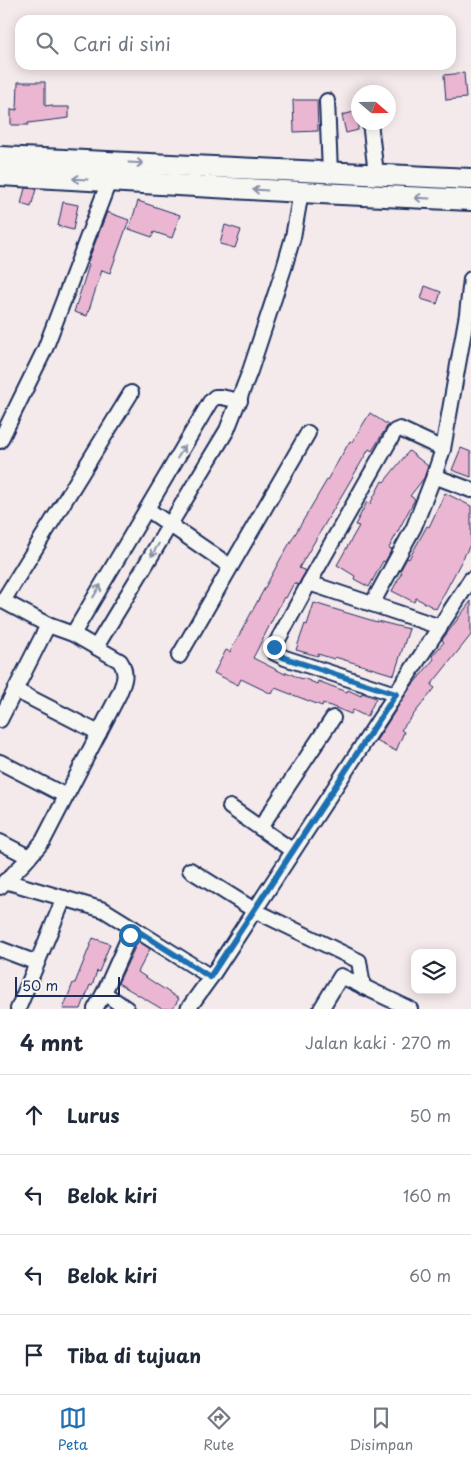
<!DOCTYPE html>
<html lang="id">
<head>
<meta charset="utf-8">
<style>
	:root { --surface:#fff; --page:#f6f6f7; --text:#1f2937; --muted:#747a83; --line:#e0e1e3; --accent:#1f6fb2 }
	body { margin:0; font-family:"Playpen Sans",sans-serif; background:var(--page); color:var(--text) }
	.controls { position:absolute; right:15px; bottom:15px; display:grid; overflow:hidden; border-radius:10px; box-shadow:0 2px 12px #0003 }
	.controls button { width:45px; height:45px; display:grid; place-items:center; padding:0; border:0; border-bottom:1px solid var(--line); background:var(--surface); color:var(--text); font:25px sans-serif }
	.compass { position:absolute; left:351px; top:85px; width:45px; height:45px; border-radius:50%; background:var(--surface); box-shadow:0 2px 12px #0003; rotate:110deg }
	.scale { position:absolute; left:15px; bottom:12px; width:105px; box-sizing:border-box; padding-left:5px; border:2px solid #1b2f5e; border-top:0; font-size:14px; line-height:18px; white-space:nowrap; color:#1b2f5e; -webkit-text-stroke:4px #f6f6f2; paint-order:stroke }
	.stop { position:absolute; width:15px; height:15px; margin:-11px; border:4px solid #1f6fb2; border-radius:50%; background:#fff }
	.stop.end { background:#1f6fb2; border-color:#fff; box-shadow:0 1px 5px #0008 }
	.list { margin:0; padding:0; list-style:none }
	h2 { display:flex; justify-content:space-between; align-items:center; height:65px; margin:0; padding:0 20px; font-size:21px }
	h2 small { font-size:16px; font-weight:400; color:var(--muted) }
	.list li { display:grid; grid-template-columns:32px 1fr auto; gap:15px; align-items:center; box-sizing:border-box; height:80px; padding:0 20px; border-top:1px solid var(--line) }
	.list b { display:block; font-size:19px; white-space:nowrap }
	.list em { font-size:16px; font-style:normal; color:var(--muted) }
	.icon { flex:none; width:28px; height:28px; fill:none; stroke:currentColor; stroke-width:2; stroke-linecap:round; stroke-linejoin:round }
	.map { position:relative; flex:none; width:471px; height:1009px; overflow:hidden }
	.search { position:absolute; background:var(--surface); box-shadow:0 2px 12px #0003; left:15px; right:15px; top:15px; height:55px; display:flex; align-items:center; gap:12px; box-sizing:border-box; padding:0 18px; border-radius:15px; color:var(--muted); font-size:19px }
	.sheet { height:385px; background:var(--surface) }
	nav { display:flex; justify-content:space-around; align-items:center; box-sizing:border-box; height:70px; border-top:1px solid var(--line); background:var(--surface); font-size:14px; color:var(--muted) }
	nav a { display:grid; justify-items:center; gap:2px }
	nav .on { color:var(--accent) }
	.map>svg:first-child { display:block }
	.building { fill:#ebb6d1; stroke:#1b2f5e }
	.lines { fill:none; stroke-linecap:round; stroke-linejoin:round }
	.street-casing { stroke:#1b2f5e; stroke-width:18 }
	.secondary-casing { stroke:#1b2f5e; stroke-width:24 }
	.street { stroke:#f6f6f2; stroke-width:14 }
	.secondary { stroke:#f6f6f2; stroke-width:20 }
	.oneway { stroke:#8892a8 }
	.route { stroke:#1f6fb2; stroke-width:6 }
</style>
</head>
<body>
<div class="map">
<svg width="471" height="1009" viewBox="0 0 471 1009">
	<rect width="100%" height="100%" fill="#f4e9eb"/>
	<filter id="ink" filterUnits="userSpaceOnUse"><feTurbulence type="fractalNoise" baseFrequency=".02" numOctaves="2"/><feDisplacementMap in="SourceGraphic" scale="10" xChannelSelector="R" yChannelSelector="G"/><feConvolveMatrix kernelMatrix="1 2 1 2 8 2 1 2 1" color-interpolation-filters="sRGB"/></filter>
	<g filter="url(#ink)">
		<g class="building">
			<polygon points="464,73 466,98 446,100 444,75"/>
			<polygon points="18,82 45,82 45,106 52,105 52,107 69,107 69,118 28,123 28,125 11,125 11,109 17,110"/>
			<polygon points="293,100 317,100 318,131 294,132"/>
			<polygon points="358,111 358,130 346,133 342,115"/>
			<polygon points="25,188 36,189 31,207 21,204"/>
			<polygon points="138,201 180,215 172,238 154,232 152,237 129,229"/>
			<polygon points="63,202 78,205 73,230 58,226"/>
			<polygon points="107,212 129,220 110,273 102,270 87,316 74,312 89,265 87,264"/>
			<polygon points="225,225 241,230 235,248 220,244"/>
			<polygon points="425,286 441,292 437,304 421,299"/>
			<polygon points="370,413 388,425 372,451 369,449 299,568 306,571 298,585 294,583 286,598 284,597 253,658 285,674 286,672 302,679 303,678 317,684 318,681 347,692 348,690 361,696 362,693 376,698 367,717 353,710 351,714 323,703 322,706 275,688 272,694 241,679 238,685 214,673 226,650 230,652 281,558 350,441 352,442"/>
			<polygon points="461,448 471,452 471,477 452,470"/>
			<polygon points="409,451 428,466 424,478 410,496 415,499 389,548 392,549 385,562 383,561 369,587 354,579 355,576 337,565 359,526 355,525 367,502 370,504 382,481 384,482"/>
			<polygon points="445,493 471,506 471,543 436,609 416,598 414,602 392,591 402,572 400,571 407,558 409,559 427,526 429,527"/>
			<polygon points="471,601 471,635 431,685 435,688 401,730 404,732 396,751 376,741 410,688 434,659 432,656 444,642 442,640"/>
			<polygon points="314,603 377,622 377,621 409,629 394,675 335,657 334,659 318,654 318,656 296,650 305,624 307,625"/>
			<polygon points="93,938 110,944 99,972 97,971 92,986 90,985 81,1009 63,1009 73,983 75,983"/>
			<polygon points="138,941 150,949 138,972 179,999 172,1009 162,1009 118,983"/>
		</g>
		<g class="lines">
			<g class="street-casing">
				<g id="street">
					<polyline points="327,101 330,172"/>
					<polyline points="370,122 376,174"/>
					<polyline points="0,441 45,349 109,181"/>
					<polyline points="434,476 443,449"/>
					<polyline points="147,509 230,566"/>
					<polyline points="309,583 395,431 400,429 443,449 467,314 471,279"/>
					<polyline points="372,604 440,627"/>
					<polyline points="48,625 3,601 131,393"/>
					<polyline points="73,634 210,402 215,397 221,397 240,401"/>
					<polyline points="96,647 227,430 250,371 284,268 293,237 301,192"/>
					<polyline points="179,656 308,433"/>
					<polyline points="15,690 99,733"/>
					<polyline points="395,694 285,658 275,653 274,647 309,583 372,604 414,527 434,476 471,490"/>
					<path d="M 0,720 L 48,625 L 73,634 L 120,661 C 128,673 124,682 119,694 L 43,841 L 25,862 L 0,887"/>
					<polyline points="0,762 66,796"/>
					<polyline points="230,807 293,851"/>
					<polyline points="260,828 333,718"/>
					<polyline points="0,842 29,857"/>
					<polyline points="190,870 254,910 359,961 363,987"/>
					<polyline points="5,881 104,910 133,928"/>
					<polyline points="0,949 37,963"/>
					<polyline points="104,993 127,1009"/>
					<polyline points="18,1009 64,898"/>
					<polyline points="95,1009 104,993 133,928 211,977"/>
					<polyline points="188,1009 211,977 471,579"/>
					<polyline points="321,1009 341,976 410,1009"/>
				</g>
			</g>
			<g class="secondary-casing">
				<g id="secondary">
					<polyline points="0,157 471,179"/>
					<polyline points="0,175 320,193 471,200"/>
				</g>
			</g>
			<use href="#street" class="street"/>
			<use href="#secondary" class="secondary"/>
		</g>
		<defs><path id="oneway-shaft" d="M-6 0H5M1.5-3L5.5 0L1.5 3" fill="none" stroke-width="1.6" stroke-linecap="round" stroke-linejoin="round" transform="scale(1.25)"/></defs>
		<g class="oneway">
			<use href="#oneway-shaft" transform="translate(136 163) rotate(3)"/>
			<use href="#oneway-shaft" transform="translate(80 179) rotate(-177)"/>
			<use href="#oneway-shaft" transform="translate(260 190) rotate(-176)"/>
			<use href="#oneway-shaft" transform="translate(422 198) rotate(-177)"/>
			<use href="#oneway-shaft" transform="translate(181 452) rotate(-59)"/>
			<use href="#oneway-shaft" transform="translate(155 550) rotate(121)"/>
			<use href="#oneway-shaft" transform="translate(97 591) rotate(-59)"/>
		</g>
	</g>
	<g class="lines" filter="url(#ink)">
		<polyline class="route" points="130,935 133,928 210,977 396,694 285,658 275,653 274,647"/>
	</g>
</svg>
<div class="controls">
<button><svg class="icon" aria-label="layers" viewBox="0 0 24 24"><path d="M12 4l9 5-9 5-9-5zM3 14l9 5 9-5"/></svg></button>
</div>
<svg class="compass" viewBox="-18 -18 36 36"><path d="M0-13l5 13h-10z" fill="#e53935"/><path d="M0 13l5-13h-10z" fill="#747a83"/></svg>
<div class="scale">50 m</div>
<div class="stop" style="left:130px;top:935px"></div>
<div class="stop end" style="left:274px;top:647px"></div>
<div class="search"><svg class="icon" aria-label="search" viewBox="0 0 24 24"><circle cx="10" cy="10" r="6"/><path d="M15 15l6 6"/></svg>Cari di sini</div>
</div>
<section class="sheet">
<h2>4 mnt<small>Jalan kaki · 270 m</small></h2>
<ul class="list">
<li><svg class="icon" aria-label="ahead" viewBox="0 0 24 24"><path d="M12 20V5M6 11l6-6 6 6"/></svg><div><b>Lurus</b></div><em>50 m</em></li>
<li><svg class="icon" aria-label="left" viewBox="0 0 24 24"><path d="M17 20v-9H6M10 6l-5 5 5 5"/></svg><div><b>Belok kiri</b></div><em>160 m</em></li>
<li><svg class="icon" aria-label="left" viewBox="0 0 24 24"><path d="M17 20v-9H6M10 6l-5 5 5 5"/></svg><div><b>Belok kiri</b></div><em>60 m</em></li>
<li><svg class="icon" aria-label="arrive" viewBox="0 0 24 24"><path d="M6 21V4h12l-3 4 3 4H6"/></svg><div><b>Tiba di tujuan</b></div></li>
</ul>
</section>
<nav>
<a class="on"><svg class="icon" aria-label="map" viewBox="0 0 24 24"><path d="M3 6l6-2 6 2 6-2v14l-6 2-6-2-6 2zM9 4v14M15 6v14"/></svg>Peta</a>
<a><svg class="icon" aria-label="directions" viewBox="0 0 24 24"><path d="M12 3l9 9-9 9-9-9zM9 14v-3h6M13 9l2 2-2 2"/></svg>Rute</a>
<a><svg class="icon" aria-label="saved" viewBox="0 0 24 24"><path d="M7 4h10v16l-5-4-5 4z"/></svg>Disimpan</a>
</nav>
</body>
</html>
